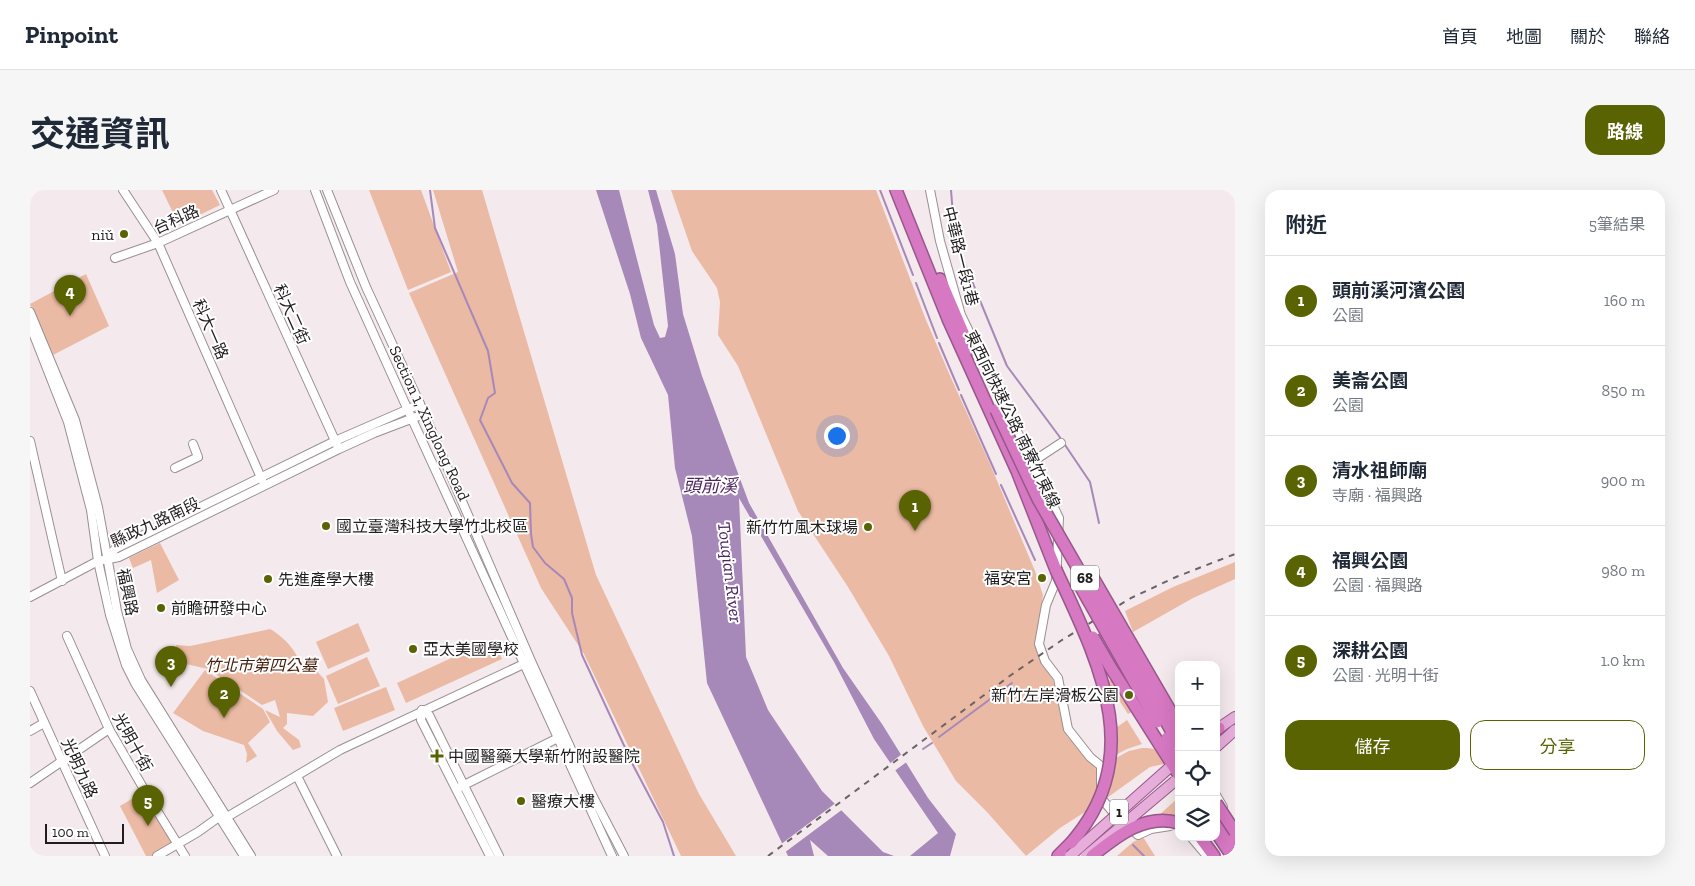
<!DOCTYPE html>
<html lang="zh-TW">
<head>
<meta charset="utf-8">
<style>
	:root { --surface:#fff; --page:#f6f6f7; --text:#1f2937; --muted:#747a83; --line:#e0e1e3; --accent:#596302 }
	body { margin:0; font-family:"Zilla Slab","Noto Sans TC",serif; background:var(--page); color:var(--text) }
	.controls { position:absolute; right:15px; bottom:15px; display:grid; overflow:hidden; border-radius:10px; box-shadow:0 5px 20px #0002 }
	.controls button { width:45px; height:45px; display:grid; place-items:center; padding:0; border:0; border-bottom:1px solid var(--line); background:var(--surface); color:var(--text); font:25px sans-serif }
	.scale { position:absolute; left:15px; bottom:12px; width:79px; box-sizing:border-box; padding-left:5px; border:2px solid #211d1f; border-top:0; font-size:14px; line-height:18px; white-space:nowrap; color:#211d1f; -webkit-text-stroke:4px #fff; paint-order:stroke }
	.you { position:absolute; left:806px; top:245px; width:18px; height:18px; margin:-12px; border:4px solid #fff; border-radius:50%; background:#1a73e8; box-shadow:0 0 0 8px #1a73e833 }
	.badge { display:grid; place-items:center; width:32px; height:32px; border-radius:50%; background:var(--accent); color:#fff; font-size:16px; font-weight:700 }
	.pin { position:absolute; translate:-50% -41px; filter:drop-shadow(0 1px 2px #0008) }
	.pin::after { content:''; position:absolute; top:26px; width:18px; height:15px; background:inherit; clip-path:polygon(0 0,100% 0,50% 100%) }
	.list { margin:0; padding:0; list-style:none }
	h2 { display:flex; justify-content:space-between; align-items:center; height:65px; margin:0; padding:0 20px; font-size:21px }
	h2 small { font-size:16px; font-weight:400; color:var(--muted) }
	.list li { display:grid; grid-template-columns:32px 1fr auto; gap:15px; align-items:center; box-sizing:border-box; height:90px; padding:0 20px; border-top:1px solid var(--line) }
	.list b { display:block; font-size:19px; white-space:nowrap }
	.list p { margin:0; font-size:16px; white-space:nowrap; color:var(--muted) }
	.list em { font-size:16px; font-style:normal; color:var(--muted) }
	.actions { display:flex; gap:10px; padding:15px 20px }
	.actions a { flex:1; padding:11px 0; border:1px solid var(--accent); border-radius:15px; text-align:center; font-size:18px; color:var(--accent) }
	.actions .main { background:var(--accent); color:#fff }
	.icon { flex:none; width:28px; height:28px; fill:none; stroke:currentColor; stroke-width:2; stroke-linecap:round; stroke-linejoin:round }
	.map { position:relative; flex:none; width:1205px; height:666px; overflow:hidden; border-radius:15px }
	header { display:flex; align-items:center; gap:30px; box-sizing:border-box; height:70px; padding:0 25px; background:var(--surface); border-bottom:1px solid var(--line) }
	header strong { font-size:24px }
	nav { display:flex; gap:28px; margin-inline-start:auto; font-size:18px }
	.intro { display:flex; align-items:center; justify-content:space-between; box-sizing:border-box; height:120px; padding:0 30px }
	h1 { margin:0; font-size:35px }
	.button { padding:12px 22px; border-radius:15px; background:var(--accent); color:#fff; font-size:18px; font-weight:700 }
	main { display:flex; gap:30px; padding:0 30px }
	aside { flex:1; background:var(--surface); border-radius:15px; box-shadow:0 5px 20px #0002 }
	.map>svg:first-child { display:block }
	.green { fill:#ebbaa4 }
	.water { fill:#a688b9 }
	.pier { fill:#f4e9ec }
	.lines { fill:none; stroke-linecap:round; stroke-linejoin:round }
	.stream { stroke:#a688b9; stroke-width:2 }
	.minor-casing { stroke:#998f92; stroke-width:10 }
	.major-casing { stroke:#97588a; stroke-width:12 }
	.highway-casing { stroke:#97588a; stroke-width:14 }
	.minor { stroke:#fff; stroke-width:8 }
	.major { stroke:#e7aedb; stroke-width:10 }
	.highway { stroke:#d778c3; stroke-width:11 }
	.rail { stroke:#6a6466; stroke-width:2; stroke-dasharray:6 6; stroke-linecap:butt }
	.major-bridge-casing { stroke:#97588a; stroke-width:12; stroke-linecap:butt }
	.highway-bridge-casing { stroke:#97588a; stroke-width:14; stroke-linecap:butt }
	.major-bridge { stroke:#e7aedb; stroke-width:10 }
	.highway-bridge { stroke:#d778c3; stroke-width:11 }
	.poi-dot { fill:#596302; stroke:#fff; stroke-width:2 }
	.labels { text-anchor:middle; stroke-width:4; stroke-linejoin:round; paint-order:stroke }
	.shield { fill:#fff; stroke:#646162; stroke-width:1 }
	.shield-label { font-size:15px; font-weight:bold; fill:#211d1f }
	.street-label { font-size:16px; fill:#211d1f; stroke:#fff }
	.poi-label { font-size:16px; fill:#211d1f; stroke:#fff; text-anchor:start }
	.park-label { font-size:16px; font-style:italic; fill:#431e0a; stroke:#fff }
	.water-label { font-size:18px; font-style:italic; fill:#4d2662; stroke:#fff }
</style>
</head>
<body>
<header>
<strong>Pinpoint</strong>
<nav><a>首頁</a><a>地圖</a><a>關於</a><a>聯絡</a></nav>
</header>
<div class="intro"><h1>交通資訊</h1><a class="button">路線</a></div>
<main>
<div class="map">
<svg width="1205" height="666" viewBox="0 0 1205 666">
	<rect width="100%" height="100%" fill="#f4e9ec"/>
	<g class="green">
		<polygon points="132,0 182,0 190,15 149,35"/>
		<polygon points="339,0 391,0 421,82 378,100"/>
		<polygon points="403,0 452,0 566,385 669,604 706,666 651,666 554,464 511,398 379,103 428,82"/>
		<polygon points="641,0 846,0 896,130 921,188 960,274 1005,381 1013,405 1006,456 1013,474 1023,490 1037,546 1056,565 1066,579 1072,611 1030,638 996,666 957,622 926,591 893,536 859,466 818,397 768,321 708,176 688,145 690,112 687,98 662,61"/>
		<polygon points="56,84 79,136 23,165 0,114"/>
		<polygon points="130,353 149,390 127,403 121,370 103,378 99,368"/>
		<polygon points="1205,372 1205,389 1163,408 1103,442 1095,421 1143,397"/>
		<polygon points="328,433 340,461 298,479 286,452"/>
		<path d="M 240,439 C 254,447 269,462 271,479 L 283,477 L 294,489 L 298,512 L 283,526 L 257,523 L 257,534 L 253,538 L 269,550 L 271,557 L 263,560 L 247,541 L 235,520 L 250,527 L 245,510 L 232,515 L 178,479 L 147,472 L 146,455 L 160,456 Z"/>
		<polygon points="463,449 472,469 376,513 367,493"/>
		<polygon points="337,467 350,496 308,514 296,486"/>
		<polygon points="175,480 233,519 240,532 218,553 227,566 216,573 217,564 214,555 173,541 143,523"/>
		<polygon points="1096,480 1116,513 1098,524 1077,492"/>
		<polygon points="356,497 365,520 313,541 304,518"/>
		<path d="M 1097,530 L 1112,554 L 1097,559 L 1074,571 C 1074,545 1076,545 1097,530 Z"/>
		<path d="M 1112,558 C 1127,557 1133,563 1143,572 L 1120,577 L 1074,610 L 1084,569 L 1099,561 Z"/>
		<polygon points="115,601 147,654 127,666 116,666 90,616"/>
		<polygon points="1149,607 1149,629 1127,627"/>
		<polygon points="1113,647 1125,666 1087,666 1103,652"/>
	</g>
	<polygon class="water" points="566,0 589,0 624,135 630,148 635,147 638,136 627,35 618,0 626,0 645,64 653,124 672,186 719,313 813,478 852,534 898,608 926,644 920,666 880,666 908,643 844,549 804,472 709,308 716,467 738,520 792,601 853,662 864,666 798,666 780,650 784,666 758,666 677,493 662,346 645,278 638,205 611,148 600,104"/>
	<g class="pier">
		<polygon points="873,563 878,571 863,582 858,575"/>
		<polygon points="807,612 813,619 754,663 750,655"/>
	</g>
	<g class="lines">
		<g class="stream">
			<polyline points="400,0 405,38 458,161 465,203 458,208 450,230 482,293 500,313 501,344 503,357 515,373 534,389 542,408 542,423 552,465 604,577 633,632 644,666"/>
			<polyline points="850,0 883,85"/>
			<polyline points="921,0 925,50 977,176 1029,246 1060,292 1069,333"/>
			<polyline points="886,93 907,148"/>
			<polyline points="909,153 929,200"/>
			<polyline points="931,205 966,284"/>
			<polyline points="971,295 1005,370"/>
			<polyline points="909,547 982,493"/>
			<polyline points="893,559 902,553"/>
			<polyline points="1103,655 1114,666"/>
		</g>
		<g class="minor-casing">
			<g id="minor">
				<polyline points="93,0 128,53 232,290"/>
				<polyline points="191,0 307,255"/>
				<polyline points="285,0 320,92 382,229 582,666"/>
				<polyline points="297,0 336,97 390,214 501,471 560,601 594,666"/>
				<polyline points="900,0 910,51 931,125 1029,328 1026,391 1016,415 1009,454 1015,471 1028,488 1038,539 1060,567 1071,576 1071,608 1082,621 1108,645 1121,639 1140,636"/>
				<polyline points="85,68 128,53 244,0"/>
				<polyline points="0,122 45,230 68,317 87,421 97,459 111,490 221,666"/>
				<polyline points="0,135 38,232 61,320 68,371 80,425 96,475 105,493 214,666"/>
				<polyline points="0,251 32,391"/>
				<polyline points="1002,272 1031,253"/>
				<polyline points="145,278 168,267 163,254"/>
				<polyline points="77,368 85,359 305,251 390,214"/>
				<polyline points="0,407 68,371 89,367 309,259 344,243 394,224"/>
				<polyline points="37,446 79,539 115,601 155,666"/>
				<polyline points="0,501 75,666"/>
				<polyline points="392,520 399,525 469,666"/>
				<polyline points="392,520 391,530 460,666"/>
				<polyline points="0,541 14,533"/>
				<polyline points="267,586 307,666"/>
				<polyline points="0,593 79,539"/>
				<polyline points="430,597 528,548"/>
				<polyline points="1186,605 1193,617"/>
				<polyline points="1161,647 1177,666"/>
				<polyline points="127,666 168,642 189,627 197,627 310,560 498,472"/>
			</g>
		</g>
		<g class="major-casing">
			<g id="major">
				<polyline points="1186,540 1205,527"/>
				<polyline points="1186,557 1205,540"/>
			</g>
		</g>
		<g class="highway-casing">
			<g id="highway">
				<polyline points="866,0 918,129 987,281 1026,380"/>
				<polyline points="910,89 940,159"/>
				<polyline points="1186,539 1189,538"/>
				<polyline points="1186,628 1205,656"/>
				<polyline points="1186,642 1202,666"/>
				<polyline points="1170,647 1184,666"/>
				<polyline points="1028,666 1041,653"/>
			</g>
		</g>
		<use href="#minor" class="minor"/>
		<use href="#major" class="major"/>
		<use href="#highway" class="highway"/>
		<polyline class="rail" points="738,666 981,485 1032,450 1101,408 1146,387 1205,364"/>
		<g class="major-bridge-casing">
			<g id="major-bridge">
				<polyline points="1040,666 1139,578"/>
				<polyline points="1056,666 1145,591"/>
			</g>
		</g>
		<g class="highway-bridge-casing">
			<g id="highway-bridge">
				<polyline points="966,220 1008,309 1149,554"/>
				<path d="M 1026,380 C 1068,471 1118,565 1041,653"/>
				<polyline points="1062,386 1149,536"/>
				<polyline points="1048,392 1127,532"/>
				<polyline points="1063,447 1081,478 1149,585"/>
				<polyline points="1137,548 1149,567"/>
				<polyline points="1186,613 1205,642"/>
				<path d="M 1062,666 C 1087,646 1115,623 1149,633"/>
			</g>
		</g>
		<use href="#major-bridge" class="major-bridge"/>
		<use href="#highway-bridge" class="highway-bridge"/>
	</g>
	<g class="poi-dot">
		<circle cx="94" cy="44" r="5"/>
		<circle cx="296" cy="336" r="5"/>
		<circle cx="838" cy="337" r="5"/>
		<circle cx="1012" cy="388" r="5"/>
		<circle cx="238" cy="389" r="5"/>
		<circle cx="131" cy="418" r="5"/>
		<circle cx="383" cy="459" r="5"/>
		<circle cx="1099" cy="505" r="5"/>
		<path d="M404.5 558.5h5v5h5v5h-5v5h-5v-5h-5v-5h5z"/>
		<circle cx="491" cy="611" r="5"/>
	</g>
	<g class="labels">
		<g class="shield">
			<rect x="1041" y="375.5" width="28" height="25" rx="4"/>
			<rect x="1080" y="609.5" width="18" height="25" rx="4"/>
		</g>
		<g class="shield-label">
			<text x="1055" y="393">68</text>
			<text x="1089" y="627">1</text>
		</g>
		<g class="street-label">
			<text transform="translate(146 29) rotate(-24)" y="6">台科路</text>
			<text transform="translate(931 66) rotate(76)" y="6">中華路一段1巷</text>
			<text transform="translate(262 124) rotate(66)" y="6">科大二街</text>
			<text transform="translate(181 139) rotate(66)" y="6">科大一路</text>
			<text transform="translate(983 229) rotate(64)" y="6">東西向快速公路 南寮竹東線</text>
			<text transform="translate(400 233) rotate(65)" y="6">Section 1, Xinglong Road</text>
			<text transform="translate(125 332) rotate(-25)" y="6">縣政九路南段</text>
			<text transform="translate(98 402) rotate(78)" y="6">福興路</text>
			<text transform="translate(103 552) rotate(61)" y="6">光明十街</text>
			<text transform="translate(50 578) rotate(65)" y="6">光明九路</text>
		</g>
		<g class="poi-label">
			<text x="84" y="50" text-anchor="end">niǔ</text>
			<text x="306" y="342">國立臺灣科技大學竹北校區</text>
			<text x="828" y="343" text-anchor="end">新竹竹風木球場</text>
			<text x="1002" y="394" text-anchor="end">福安宮</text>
			<text x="248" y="395">先進產學大樓</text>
			<text x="141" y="424">前瞻研發中心</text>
			<text x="393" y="465">亞太美國學校</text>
			<text x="1089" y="511" text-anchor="end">新竹左岸滑板公園</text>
			<text x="418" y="572">中國醫藥大學新竹附設醫院</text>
			<text x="501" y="617">醫療大樓</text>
		</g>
		<g class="park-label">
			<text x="231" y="481">竹北市第四公墓</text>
		</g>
		<g class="water-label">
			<text x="680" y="302">頭前溪</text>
			<text transform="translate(700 382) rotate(83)" y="6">Touqian River</text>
		</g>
	</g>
</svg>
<div class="controls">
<button>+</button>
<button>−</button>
<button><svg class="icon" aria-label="locate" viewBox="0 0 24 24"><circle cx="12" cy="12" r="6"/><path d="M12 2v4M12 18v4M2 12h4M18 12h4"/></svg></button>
<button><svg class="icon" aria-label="layers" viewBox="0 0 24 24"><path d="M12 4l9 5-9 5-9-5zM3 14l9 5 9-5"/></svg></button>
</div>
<div class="scale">100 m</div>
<div class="you"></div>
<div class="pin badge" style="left:885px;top:341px">1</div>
<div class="pin badge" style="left:194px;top:528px">2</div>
<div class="pin badge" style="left:141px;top:497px">3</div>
<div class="pin badge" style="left:40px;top:126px">4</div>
<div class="pin badge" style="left:118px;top:636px">5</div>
</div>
<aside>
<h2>附近<small>5筆結果</small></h2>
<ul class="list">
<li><span class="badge">1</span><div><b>頭前溪河濱公園</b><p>公園</p></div><em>160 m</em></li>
<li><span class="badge">2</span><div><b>美崙公園</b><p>公園</p></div><em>850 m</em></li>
<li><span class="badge">3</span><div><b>清水祖師廟</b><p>寺廟 · 福興路</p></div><em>900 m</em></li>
<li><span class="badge">4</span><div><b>福興公園</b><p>公園 · 福興路</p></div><em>980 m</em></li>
<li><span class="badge">5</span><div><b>深耕公園</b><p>公園 · 光明十街</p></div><em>1.0 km</em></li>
</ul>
<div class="actions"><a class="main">儲存</a><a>分享</a></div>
</aside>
</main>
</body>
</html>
